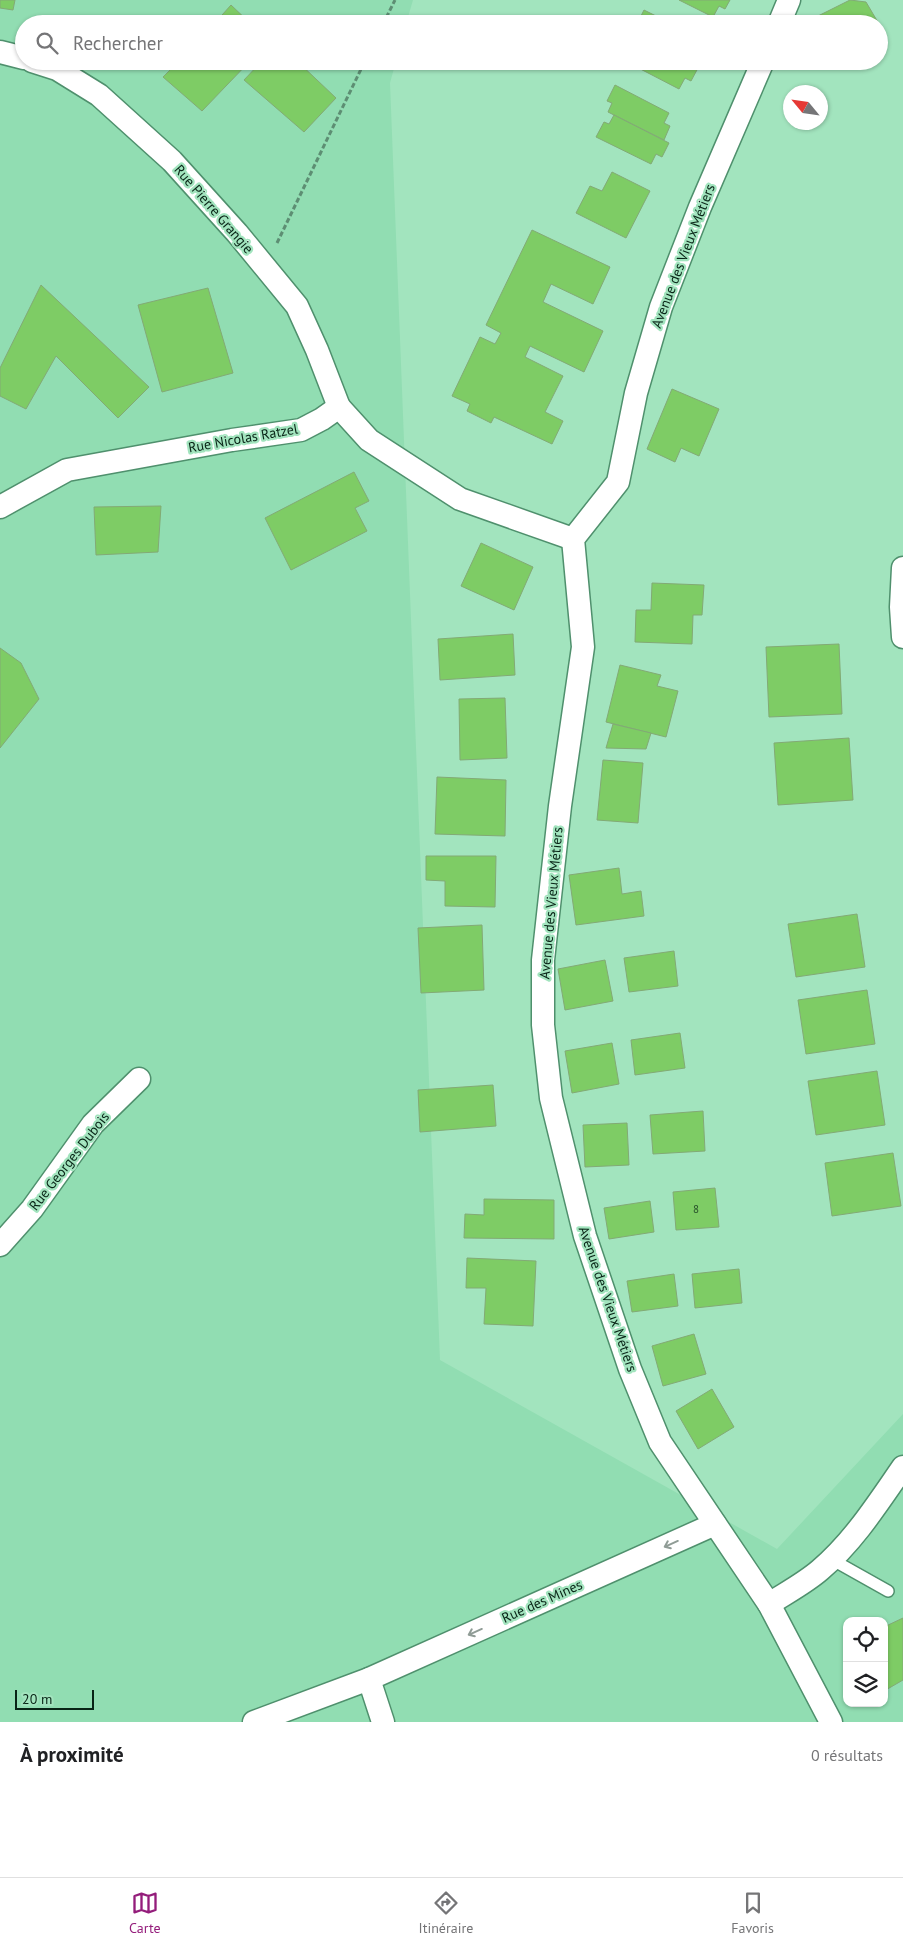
<!DOCTYPE html>
<html lang="fr">
<head>
<meta charset="utf-8">
<style>
	:root { --surface:#fff; --page:#f2f2f2; --text:#202124; --muted:#757577; --line:#e0e0e0; --accent:#941d7b }
	body { margin:0; font-family:"PT Sans",sans-serif; background:var(--page); color:var(--text) }
	.controls { position:absolute; right:15px; bottom:15px; display:grid; overflow:hidden; border-radius:10px; box-shadow:0 1px 4px #0004 }
	.controls button { width:45px; height:45px; display:grid; place-items:center; padding:0; border:0; border-bottom:1px solid var(--line); background:var(--surface); color:var(--text); font:25px sans-serif }
	.compass { position:absolute; left:783px; top:85px; width:45px; height:45px; border-radius:50%; background:var(--surface); box-shadow:0 1px 4px #0004; rotate:299deg }
	.scale { position:absolute; left:15px; bottom:12px; width:79px; box-sizing:border-box; padding-left:5px; border:2px solid #082416; border-top:0; font-size:14px; line-height:18px; white-space:nowrap; color:#082416; -webkit-text-stroke:4px #a2e4be; paint-order:stroke }
	.list { margin:0; padding:0; list-style:none }
	h2 { display:flex; justify-content:space-between; align-items:center; height:65px; margin:0; padding:0 20px; font-size:21px }
	h2 small { font-size:16px; font-weight:400; color:var(--muted) }
	.icon { flex:none; width:28px; height:28px; fill:none; stroke:currentColor; stroke-width:2; stroke-linecap:round; stroke-linejoin:round }
	.map { position:relative; flex:none; width:903px; height:1722px; overflow:hidden }
	.search { position:absolute; background:var(--surface); box-shadow:0 1px 4px #0004; left:15px; right:15px; top:15px; height:55px; display:flex; align-items:center; gap:12px; box-sizing:border-box; padding:0 18px; border-radius:28px; color:var(--muted); font-size:19px }
	.sheet { height:155px; background:var(--surface) }
	nav { display:flex; justify-content:space-around; align-items:center; box-sizing:border-box; height:70px; border-top:1px solid var(--line); background:var(--surface); font-size:14px; color:var(--muted) }
	nav a { display:grid; justify-items:center; gap:2px }
	nav .on { color:var(--accent) }
	.map>svg:first-child { display:block }
	.built { fill:#91ddb2; fill-rule:evenodd }
	.building { fill:#7ecc65; stroke:#82aa75 }
	.lines { fill:none; stroke-linecap:round; stroke-linejoin:round }
	.lane-casing { stroke:#4f906d; stroke-width:14 }
	.street-casing { stroke:#4f906d; stroke-width:25 }
	.path { stroke:#5d8e73; stroke-width:3; stroke-dasharray:5 2.5; stroke-linecap:butt }
	.lane { stroke:#fff; stroke-width:11 }
	.street { stroke:#fff; stroke-width:22 }
	.oneway { stroke:#909c96 }
	.labels { text-anchor:middle; stroke-width:4.5; stroke-linejoin:round; paint-order:stroke }
	.number-label { font-size:11px; fill:#264e2a }
	.street-label { font-size:14px; fill:#082416; stroke:#a2e4be }
</style>
</head>
<body>
<div class="map">
<svg width="903" height="1722" viewBox="0 0 903 1722">
	<rect width="100%" height="100%" fill="#a2e4be"/>
	<path class="built" d="M 0,0 L 413,0 L 406,24 L 24,24 L 24,61 L 396,61 L 390,83 L 440,1360 L 777,1549 L 903,1414 L 903,1722 L 0,1722 ZM 847,1621 L 884,1621 L 884,1703 L 847,1703 Z"/>
	<g class="building">
		<polygon points="0,0 15,0 13,10 0,8"/>
		<polygon points="679,0 730,0 725,9 719,6 713,17"/>
		<polygon points="850,0 866,2 879,24 814,24 818,16"/>
		<polygon points="231,5 251,24 214,24"/>
		<polygon points="644,10 672,24 637,24"/>
		<polygon points="879,24 885,34 879,37"/>
		<polygon points="179,61 250,61 202,111 163,77"/>
		<polygon points="262,61 297,61 336,98 304,132 244,80"/>
		<polygon points="625,61 686,61 698,68 691,81 685,78 679,89"/>
		<polygon points="803,61 827,61 816,68"/>
		<polygon points="615,85 669,113 664,123 670,126 664,140 608,112 612,103 607,101"/>
		<polygon points="614,115 669,143 662,157 656,154 651,164 596,137 604,122 609,124"/>
		<polygon points="612,172 650,191 626,238 576,213 590,186 602,191"/>
		<polygon points="532,230 610,267 593,304 551,284 543,302 603,331 584,372 530,346 525,357 563,376 545,412 563,421 552,444 494,417 491,423 467,411 470,404 452,396 480,337 495,344 501,333 486,325"/>
		<polygon points="41,285 149,387 118,418 56,356 26,409 0,396 0,368"/>
		<polygon points="208,288 233,373 162,392 138,305"/>
		<polygon points="672,389 719,409 699,456 681,448 675,462 647,449"/>
		<polygon points="354,472 369,501 355,508 367,531 291,570 265,518"/>
		<polygon points="161,506 158,552 96,555 94,507"/>
		<polygon points="481,543 533,567 514,610 461,586"/>
		<polygon points="652,583 704,585 702,615 693,615 692,644 635,642 636,610 651,610"/>
		<polygon points="513,634 515,675 440,680 438,639"/>
		<polygon points="839,644 842,714 769,717 766,647"/>
		<polygon points="0,648 21,663 39,699 0,748"/>
		<polygon points="620,665 661,675 657,686 678,691 666,737 606,722"/>
		<polygon points="505,698 507,758 460,760 459,699"/>
		<polygon points="613,724 651,733 646,749 606,748"/>
		<polygon points="849,738 853,800 778,805 774,743"/>
		<polygon points="603,760 643,763 638,823 597,820"/>
		<polygon points="437,777 506,780 505,836 435,834"/>
		<polygon points="426,856 496,856 495,907 445,906 445,881 426,880"/>
		<polygon points="619,868 622,894 641,891 644,916 576,925 569,875"/>
		<polygon points="857,914 865,967 796,977 788,924"/>
		<polygon points="482,925 484,990 421,993 418,928"/>
		<polygon points="674,951 678,986 629,992 624,958"/>
		<polygon points="605,960 613,1001 565,1010 558,969"/>
		<polygon points="867,990 875,1044 806,1054 798,1000"/>
		<polygon points="680,1033 685,1068 635,1075 631,1040"/>
		<polygon points="612,1043 619,1084 572,1093 565,1051"/>
		<polygon points="877,1071 885,1125 816,1135 808,1081"/>
		<polygon points="493,1085 496,1126 420,1132 418,1090"/>
		<polygon points="703,1111 705,1151 653,1154 650,1115"/>
		<polygon points="627,1123 629,1165 585,1167 583,1125"/>
		<polygon points="893,1153 901,1206 832,1216 825,1163"/>
		<polygon points="715,1188 719,1227 676,1230 673,1192"/>
		<polygon points="484,1199 554,1200 554,1239 464,1238 465,1214 484,1215"/>
		<polygon points="650,1201 654,1232 609,1239 604,1208"/>
		<polygon points="467,1258 536,1261 533,1326 484,1324 486,1288 466,1288"/>
		<polygon points="739,1269 742,1303 695,1308 692,1274"/>
		<polygon points="674,1274 678,1306 632,1312 627,1281"/>
		<polygon points="694,1334 706,1374 663,1386 652,1346"/>
		<polygon points="712,1389 734,1427 698,1449 676,1411"/>
		<polygon points="903,1618 903,1680 884,1691 884,1627"/>
	</g>
	<g class="lines">
		<g class="lane-casing">
			<polyline id="lane" points="831,1559 888,1591"/>
		</g>
		<g class="street-casing">
			<g id="street">
				<polyline points="779,24 789,0"/>
				<polyline points="0,52 24,58"/>
				<polyline points="32,61 57,69 99,95 172,161 237,233 297,306 317,350 339,407"/>
				<polyline points="763,61 700,207 661,307 636,393 618,482 573,539 583,647 560,806 543,960 543,1025 551,1098 585,1236 630,1369 660,1442 769,1604 831,1722"/>
				<polyline points="0,507 67,470 232,440 301,430 322,419 339,407 369,440 460,499 573,539"/>
				<polyline points="903,568 901,607 903,637"/>
				<polyline points="0,1245 32,1209 93,1124 139,1079"/>
				<path d="M 769,1604 C 786,1593 805,1583 820,1570 C 854,1541 878,1503 903,1467"/>
				<polyline points="254,1722 369,1679"/>
				<polyline points="383,1722 369,1679 715,1524"/>
			</g>
		</g>
		<g class="path">
			<polyline points="383,24 395,0"/>
			<polyline points="277,243 365,61"/>
		</g>
		<use href="#lane" class="lane"/>
		<use href="#street" class="street"/>
	</g>
	<defs><path id="oneway-shaft" d="M-6 0H5M1.5-3L5.5 0L1.5 3" fill="none" stroke-width="1.6" stroke-linecap="round" stroke-linejoin="round" transform="scale(1.25)"/></defs>
	<g class="oneway">
		<use href="#oneway-shaft" transform="translate(671 1544) rotate(156)"/>
		<use href="#oneway-shaft" transform="translate(475 1632) rotate(156)"/>
	</g>
	<g class="labels">
		<g class="number-label">
			<text x="696" y="1213">8</text>
		</g>
		<g class="street-label">
			<text transform="translate(214 209) rotate(49)" y="5">Rue Pierre Grangie</text>
			<text transform="translate(683 256) rotate(-69)" y="5">Avenue des Vieux Métiers</text>
			<text transform="translate(243 438) rotate(-10)" y="5">Rue Nicolas Ratzel</text>
			<text transform="translate(551 903) rotate(-85)" y="5">Avenue des Vieux Métiers</text>
			<text transform="translate(69 1161) rotate(-52)" y="5">Rue Georges Dubois</text>
			<text transform="translate(608 1299) rotate(71)" y="5">Avenue des Vieux Métiers</text>
			<text transform="translate(542 1601) rotate(-24)" y="5">Rue des Mines</text>
		</g>
	</g>
</svg>
<div class="controls">
<button><svg class="icon" aria-label="locate" viewBox="0 0 24 24"><circle cx="12" cy="12" r="6"/><path d="M12 2v4M12 18v4M2 12h4M18 12h4"/></svg></button>
<button><svg class="icon" aria-label="layers" viewBox="0 0 24 24"><path d="M12 4l9 5-9 5-9-5zM3 14l9 5 9-5"/></svg></button>
</div>
<svg class="compass" viewBox="-18 -18 36 36"><path d="M0-13l5 13h-10z" fill="#e53935"/><path d="M0 13l5-13h-10z" fill="#757577"/></svg>
<div class="scale">20 m</div>
<div class="search"><svg class="icon" aria-label="search" viewBox="0 0 24 24"><circle cx="10" cy="10" r="6"/><path d="M15 15l6 6"/></svg>Rechercher</div>
</div>
<section class="sheet">
<h2>À proximité<small>0 résultats</small></h2>
<ul class="list">
</ul>
</section>
<nav>
<a class="on"><svg class="icon" aria-label="map" viewBox="0 0 24 24"><path d="M3 6l6-2 6 2 6-2v14l-6 2-6-2-6 2zM9 4v14M15 6v14"/></svg>Carte</a>
<a><svg class="icon" aria-label="directions" viewBox="0 0 24 24"><path d="M12 3l9 9-9 9-9-9zM9 14v-3h6M13 9l2 2-2 2"/></svg>Itinéraire</a>
<a><svg class="icon" aria-label="saved" viewBox="0 0 24 24"><path d="M7 4h10v16l-5-4-5 4z"/></svg>Favoris</a>
</nav>
</body>
</html>
